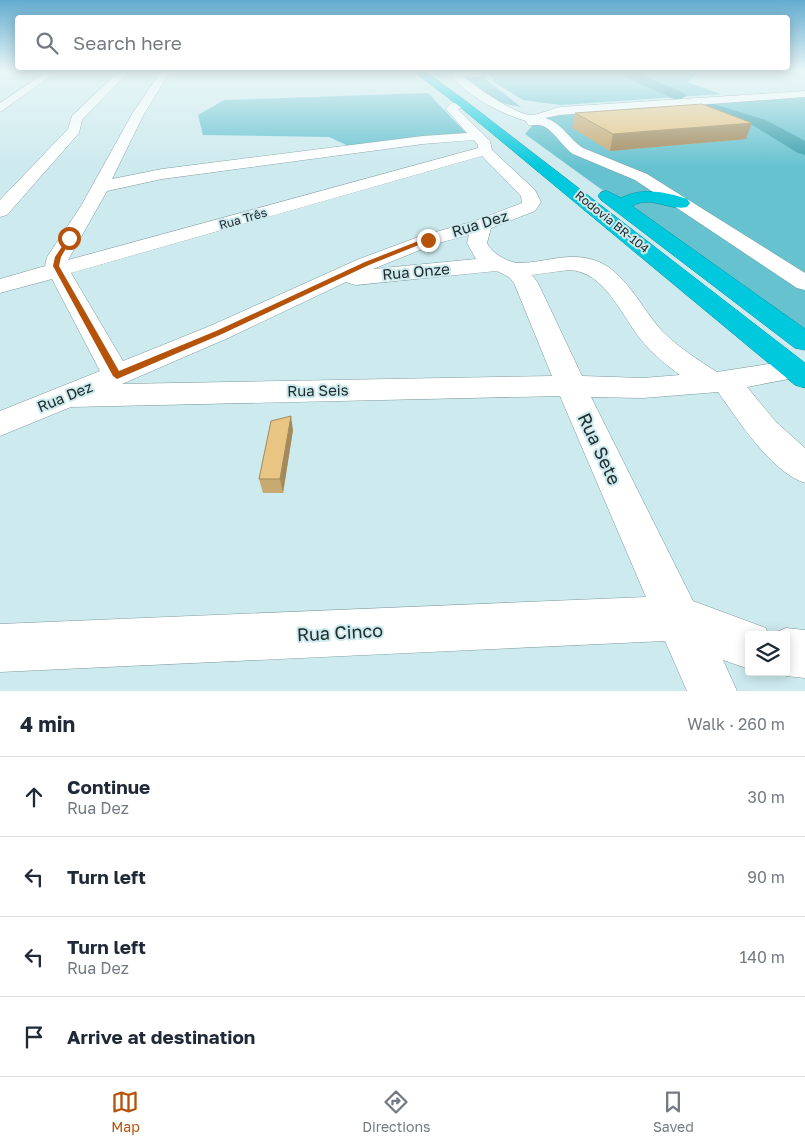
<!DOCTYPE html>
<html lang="en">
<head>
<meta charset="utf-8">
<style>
	:root { --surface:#fff; --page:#f2f2f3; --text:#1f2937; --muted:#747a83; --line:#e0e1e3; --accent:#b45309 }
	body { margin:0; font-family:"Golos Text",sans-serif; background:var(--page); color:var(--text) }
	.controls { position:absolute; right:15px; bottom:15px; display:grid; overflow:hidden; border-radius:5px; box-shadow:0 2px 12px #0003 }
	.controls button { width:45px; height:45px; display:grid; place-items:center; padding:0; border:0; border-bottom:1px solid var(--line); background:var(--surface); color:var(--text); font:25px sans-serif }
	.stop { position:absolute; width:15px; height:15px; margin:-11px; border:4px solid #b45309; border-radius:50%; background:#fff }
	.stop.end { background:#b45309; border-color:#fff; box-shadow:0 1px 5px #0008 }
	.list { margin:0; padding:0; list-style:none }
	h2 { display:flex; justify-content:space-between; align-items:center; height:65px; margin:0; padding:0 20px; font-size:21px }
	h2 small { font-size:16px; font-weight:400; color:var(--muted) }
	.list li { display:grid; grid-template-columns:32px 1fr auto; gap:15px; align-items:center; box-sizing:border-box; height:80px; padding:0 20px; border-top:1px solid var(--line) }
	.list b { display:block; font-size:19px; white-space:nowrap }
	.list p { margin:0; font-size:16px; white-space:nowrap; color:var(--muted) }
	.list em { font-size:16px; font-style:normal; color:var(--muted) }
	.icon { flex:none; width:28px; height:28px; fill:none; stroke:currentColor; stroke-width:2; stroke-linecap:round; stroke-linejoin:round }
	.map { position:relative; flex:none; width:805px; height:691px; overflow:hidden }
	.search { position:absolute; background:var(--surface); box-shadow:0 2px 12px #0003; left:15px; right:15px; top:15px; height:55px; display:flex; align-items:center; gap:12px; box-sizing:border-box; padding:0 18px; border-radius:5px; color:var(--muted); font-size:19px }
	.sheet { height:385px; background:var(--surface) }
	nav { display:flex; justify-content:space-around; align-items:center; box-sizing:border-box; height:70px; border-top:1px solid var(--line); background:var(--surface); font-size:14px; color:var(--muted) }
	nav a { display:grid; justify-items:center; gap:2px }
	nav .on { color:var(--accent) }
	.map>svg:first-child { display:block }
	.green { fill:#66c2cf }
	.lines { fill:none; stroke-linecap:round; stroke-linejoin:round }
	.river { fill:#3ba0ad; fill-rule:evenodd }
	.minor-casing { stroke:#7d999d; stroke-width:1 }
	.highway-casing { stroke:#0c92a0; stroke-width:1 }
	.minor { fill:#fff; fill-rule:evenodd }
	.highway { fill:#01c9dd; fill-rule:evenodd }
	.wall { fill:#c8a971 }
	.shaded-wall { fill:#a38a5c }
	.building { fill:#e9c583; stroke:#a38a5c }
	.route { fill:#b45309 }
	.labels { text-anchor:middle; stroke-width:4; stroke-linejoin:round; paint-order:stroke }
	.far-street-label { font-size:12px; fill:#212c2e; stroke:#cdeaee }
	.street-label { font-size:15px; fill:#212c2e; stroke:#cdeaee }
	.near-street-label { font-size:18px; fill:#212c2e; stroke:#cdeaee }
</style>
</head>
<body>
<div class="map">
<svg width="805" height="691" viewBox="0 0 805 691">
	<rect width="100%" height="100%" fill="#cdeaee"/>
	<g class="green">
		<path d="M 477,70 L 709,70 L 698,72 L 688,82 L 721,94 L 561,105 L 523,100 L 494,82 C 492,73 486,73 477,70 Z"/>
		<polygon points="458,74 482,76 521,107 493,101"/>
		<polygon points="428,93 468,135 351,147 329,137 203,135 198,115 224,100"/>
		<polygon points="805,95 805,337 525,134 538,119 561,112"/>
	</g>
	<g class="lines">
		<g class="river">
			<polygon points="633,70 652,70 642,75 684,93 686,96 679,100 674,99 627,78 625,75"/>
			<polygon points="710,103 766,120 805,141 805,155 798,153 754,126 705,110 703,107 705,104"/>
		</g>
		<g class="minor-casing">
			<g id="minor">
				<polygon points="49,70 60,70 0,112 0,103"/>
				<polygon points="120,70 130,70 82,120 79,133 7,215 0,217 0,200 68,129 72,116"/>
				<path d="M 162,70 L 171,70 L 144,114 L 112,179 L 162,169 L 423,136 L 467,133 L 446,109 L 451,103 L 467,102 L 469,104 L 467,106 L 458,109 L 490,141 L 492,150 L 535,190 L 541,202 L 535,211 L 491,228 L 487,243 C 492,254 510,264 522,263 C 546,262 569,252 594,260 C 625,270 641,308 662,331 C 678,347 698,360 717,372 L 794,360 L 804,362 L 804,376 L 747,387 L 776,422 L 805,448 L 805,483 C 771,472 738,420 718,392 L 643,398 L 591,397 L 693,601 L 766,628 L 768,635 L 749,635 L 749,669 L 723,660 L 737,691 L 687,691 L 665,641 L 0,672 L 0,624 L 646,597 L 560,396 L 71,407 L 0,436 L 0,411 L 100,371 L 52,279 L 0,293 L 0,279 L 45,266 L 47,257 L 81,206 L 132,114 ZM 474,140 L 478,145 L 478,148 L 68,260 L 107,191 L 162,179 L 423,144 ZM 482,156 L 521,196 L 522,203 L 475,221 L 421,236 L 359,259 L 210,326 L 123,361 L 71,273 ZM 469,235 L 467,243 L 476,259 L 373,269 L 435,244 ZM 569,270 C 605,271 622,317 642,341 C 653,354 666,365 680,375 L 643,378 L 582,376 L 538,283 L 532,275 ZM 497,271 L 509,277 L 514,283 L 552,376 L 122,384 L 228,338 L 346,282 L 355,285 Z"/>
				<path d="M 460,70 L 482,72 L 484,74 L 479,77 L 462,76 C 476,86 517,117 534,115 C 542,113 552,109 560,107 L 805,91 L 805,97 L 560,115 L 545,118 C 562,123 569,139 583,148 L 647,174 L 805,273 L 805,290 L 797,288 L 635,180 L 573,154 C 563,147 552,129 543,126 C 538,124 533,126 528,125 L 526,121 C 499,113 469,97 450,75 Z"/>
				<polygon points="786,628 805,630 805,678 786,676 777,672 786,672 786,635 770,635"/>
			</g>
		</g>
		<g class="highway-casing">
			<g id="highway">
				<polygon points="412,70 423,70 467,102 805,363 805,388 795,385 459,106"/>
				<path d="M 607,191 L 621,198 C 643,187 665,192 687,199 L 690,203 L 687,207 C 669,211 651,195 632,206 L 805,329 L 805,350 L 795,348 L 601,200 L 598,196 L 601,192 Z"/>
			</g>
		</g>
		<use href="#minor" class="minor"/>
		<use href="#highway" class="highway"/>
	</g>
	<g class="wall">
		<polygon points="575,113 746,139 610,151 572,128"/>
		<polygon points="293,430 283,493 263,493 259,479"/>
	</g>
	<g class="shaded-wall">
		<polygon points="752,123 746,139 610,151 613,134"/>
		<polygon points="291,416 293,430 283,493 280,479"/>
	</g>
	<g class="building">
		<polygon points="702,104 752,123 613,134 575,113"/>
		<polygon points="291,416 280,479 259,479 271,421"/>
	</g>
	<linearGradient id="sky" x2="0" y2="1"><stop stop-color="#63acd0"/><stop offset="0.42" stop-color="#e8f6f7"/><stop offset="1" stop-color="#e8f6f7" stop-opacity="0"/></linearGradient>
	<rect width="805" height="167" fill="url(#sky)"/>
	<polygon class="route" points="69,236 72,238 61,257 59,266 119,371 216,331 365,262 426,238 431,240 369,265 222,334 117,379 113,376 53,266 55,257"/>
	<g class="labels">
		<g class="far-street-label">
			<text transform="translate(243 219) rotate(-16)" y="4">Rua Três</text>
			<text transform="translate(612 222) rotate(39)" y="4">Rodovia BR-104</text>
		</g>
		<g class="street-label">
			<text transform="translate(480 224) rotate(-17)" y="5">Rua Dez</text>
			<text transform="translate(416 272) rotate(-5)" y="5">Rua Onze</text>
			<text transform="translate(318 391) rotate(-1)" y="5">Rua Seis</text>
			<text transform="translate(65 397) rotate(-22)" y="5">Rua Dez</text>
		</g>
		<g class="near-street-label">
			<text transform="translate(599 449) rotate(65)" y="6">Rua Sete</text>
			<text transform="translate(340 633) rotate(-3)" y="6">Rua Cinco</text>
		</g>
	</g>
</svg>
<div class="controls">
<button><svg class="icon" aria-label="layers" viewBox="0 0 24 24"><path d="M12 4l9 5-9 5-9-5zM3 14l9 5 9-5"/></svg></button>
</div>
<div class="stop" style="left:69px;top:238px"></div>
<div class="stop end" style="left:428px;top:240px"></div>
<div class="search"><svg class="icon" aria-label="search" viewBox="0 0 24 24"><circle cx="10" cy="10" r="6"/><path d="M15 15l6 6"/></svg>Search here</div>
</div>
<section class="sheet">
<h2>4 min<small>Walk · 260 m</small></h2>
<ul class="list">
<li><svg class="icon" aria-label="ahead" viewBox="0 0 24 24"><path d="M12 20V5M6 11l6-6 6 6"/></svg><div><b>Continue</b><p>Rua Dez</p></div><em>30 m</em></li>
<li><svg class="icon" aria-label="left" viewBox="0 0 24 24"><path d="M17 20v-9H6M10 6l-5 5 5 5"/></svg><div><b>Turn left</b></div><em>90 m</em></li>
<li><svg class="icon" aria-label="left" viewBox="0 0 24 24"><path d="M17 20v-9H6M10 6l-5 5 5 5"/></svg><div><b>Turn left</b><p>Rua Dez</p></div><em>140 m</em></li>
<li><svg class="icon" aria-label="arrive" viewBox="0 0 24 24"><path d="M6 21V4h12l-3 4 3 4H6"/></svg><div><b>Arrive at destination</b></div></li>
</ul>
</section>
<nav>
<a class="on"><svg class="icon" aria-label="map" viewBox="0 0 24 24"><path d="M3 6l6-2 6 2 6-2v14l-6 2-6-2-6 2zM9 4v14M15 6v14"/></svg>Map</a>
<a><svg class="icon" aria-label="directions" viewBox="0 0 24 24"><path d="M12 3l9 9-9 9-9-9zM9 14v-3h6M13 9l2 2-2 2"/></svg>Directions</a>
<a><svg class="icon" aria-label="saved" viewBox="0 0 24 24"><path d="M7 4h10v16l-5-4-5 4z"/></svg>Saved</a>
</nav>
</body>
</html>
